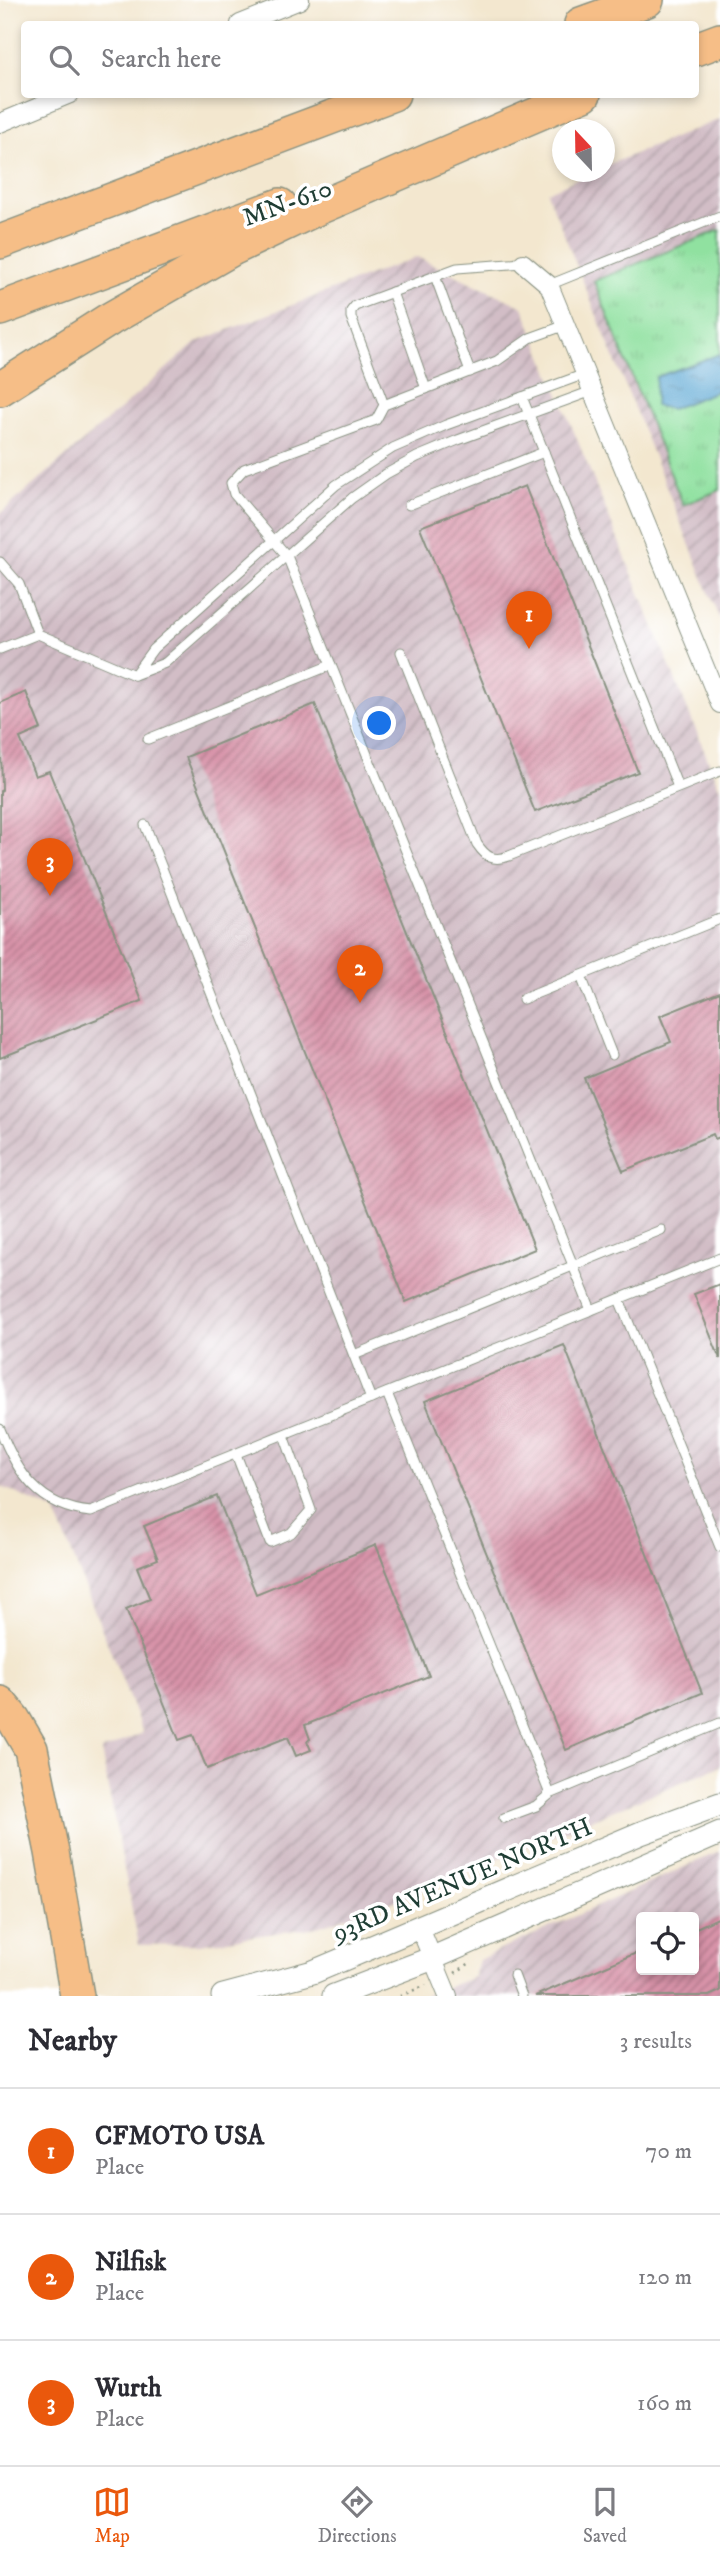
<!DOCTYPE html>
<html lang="en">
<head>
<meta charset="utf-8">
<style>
	:root { --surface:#fff; --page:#f7f7f7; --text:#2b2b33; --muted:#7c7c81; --line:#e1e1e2; --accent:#ea580c }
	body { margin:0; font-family:"IM FELL DW Pica",serif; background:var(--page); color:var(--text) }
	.controls { position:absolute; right:21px; bottom:21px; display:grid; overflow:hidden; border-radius:7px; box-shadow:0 4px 10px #0003 }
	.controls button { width:63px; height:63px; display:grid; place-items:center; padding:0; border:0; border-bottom:2px solid var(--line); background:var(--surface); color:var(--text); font:35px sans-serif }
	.compass { position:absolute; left:552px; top:119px; width:63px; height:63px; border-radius:50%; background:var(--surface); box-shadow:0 4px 10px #0003; rotate:338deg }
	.you { position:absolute; left:380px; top:724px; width:24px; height:24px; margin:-18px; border:5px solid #fff; border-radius:50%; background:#1a73e8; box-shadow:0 0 0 10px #1a73e833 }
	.badge { display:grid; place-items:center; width:46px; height:46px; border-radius:50%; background:var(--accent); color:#fff; font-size:23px; font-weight:700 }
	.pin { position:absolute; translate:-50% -58px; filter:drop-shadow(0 2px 4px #0008) }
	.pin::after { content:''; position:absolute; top:37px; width:24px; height:21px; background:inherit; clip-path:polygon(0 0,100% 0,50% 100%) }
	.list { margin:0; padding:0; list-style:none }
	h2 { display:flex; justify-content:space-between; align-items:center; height:91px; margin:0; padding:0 28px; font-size:30px }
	h2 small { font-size:23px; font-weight:400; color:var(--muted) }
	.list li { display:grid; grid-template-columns:46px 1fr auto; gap:21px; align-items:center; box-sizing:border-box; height:126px; padding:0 28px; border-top:2px solid var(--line) }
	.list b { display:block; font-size:26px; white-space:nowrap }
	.list p { margin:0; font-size:23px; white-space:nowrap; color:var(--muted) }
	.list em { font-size:23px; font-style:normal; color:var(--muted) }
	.icon { flex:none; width:38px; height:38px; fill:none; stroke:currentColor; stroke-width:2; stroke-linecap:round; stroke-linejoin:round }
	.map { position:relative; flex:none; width:720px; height:1996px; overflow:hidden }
	.search { position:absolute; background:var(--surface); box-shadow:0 4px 10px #0003; left:21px; right:21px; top:21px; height:77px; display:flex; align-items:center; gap:18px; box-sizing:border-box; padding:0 24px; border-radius:7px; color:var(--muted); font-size:26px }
	.sheet { height:469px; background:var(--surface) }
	nav { display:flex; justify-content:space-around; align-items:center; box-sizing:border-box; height:98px; border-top:2px solid var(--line); background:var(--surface); font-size:19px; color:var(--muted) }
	nav a { display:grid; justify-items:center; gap:4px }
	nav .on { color:var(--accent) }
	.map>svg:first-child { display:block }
	.industrial { fill:url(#industrial-furrows); fill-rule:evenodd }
	.grass { fill:url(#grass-tufts); stroke:#588f6a; stroke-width:2 }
	.water { fill:url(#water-ripples); stroke:#3d7284; stroke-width:2 }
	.building { fill:url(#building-hatch) }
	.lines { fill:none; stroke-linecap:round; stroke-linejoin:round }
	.service-casing { stroke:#899282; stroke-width:11 }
	.minor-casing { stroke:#899282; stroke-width:20 }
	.tertiary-casing { stroke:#899282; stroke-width:25 }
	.motorway-casing { stroke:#899282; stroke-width:36 }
	.path { stroke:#899282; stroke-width:2.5; stroke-dasharray:2 5; stroke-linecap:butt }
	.service { stroke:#fff; stroke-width:9 }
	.minor { stroke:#fff; stroke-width:18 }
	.tertiary { stroke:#fff; stroke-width:23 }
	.motorway { stroke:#f6be87; stroke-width:33 }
	.labels { text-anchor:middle; stroke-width:7; stroke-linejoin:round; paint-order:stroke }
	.street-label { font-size:26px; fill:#1f3d34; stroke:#fff }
</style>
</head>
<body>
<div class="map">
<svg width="720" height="1996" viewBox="0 0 720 1996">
	<defs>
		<pattern id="industrial-furrows" width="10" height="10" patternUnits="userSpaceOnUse" patternTransform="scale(1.75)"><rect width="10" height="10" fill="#d2bdc6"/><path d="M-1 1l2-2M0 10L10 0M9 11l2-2" fill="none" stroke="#aa9ba2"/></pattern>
		<pattern id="grass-tufts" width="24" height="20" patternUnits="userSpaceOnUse" patternTransform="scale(1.75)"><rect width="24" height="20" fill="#90e1a0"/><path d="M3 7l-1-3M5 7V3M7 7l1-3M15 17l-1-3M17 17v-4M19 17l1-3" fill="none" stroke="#7cc28a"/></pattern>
		<pattern id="water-ripples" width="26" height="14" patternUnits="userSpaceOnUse" patternTransform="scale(1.75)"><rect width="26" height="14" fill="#5ba7d4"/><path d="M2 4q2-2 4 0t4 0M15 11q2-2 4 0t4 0" fill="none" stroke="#4b89ad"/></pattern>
		<pattern id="building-hatch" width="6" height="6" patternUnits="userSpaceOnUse" patternTransform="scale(1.75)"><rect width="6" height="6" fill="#d893a9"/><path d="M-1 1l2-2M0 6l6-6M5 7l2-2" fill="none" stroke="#af798a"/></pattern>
	</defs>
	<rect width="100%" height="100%" fill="#fff"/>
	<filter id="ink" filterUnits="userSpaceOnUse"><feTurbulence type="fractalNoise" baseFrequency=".0143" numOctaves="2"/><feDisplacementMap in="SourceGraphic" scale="14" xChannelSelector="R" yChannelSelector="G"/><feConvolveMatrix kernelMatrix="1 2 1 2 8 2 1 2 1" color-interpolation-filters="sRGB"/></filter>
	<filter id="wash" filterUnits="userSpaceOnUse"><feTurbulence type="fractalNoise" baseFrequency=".00686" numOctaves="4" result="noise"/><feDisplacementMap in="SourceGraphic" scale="28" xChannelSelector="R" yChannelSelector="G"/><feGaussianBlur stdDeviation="1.57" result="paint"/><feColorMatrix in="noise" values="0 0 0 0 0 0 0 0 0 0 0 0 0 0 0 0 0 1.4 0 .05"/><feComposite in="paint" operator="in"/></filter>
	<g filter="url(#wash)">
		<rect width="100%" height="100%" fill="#f3e7cf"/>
		<g class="industrial">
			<polygon points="720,119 720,620 547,192 593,172 604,172 605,166"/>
			<polygon points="417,257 523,307 720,789 720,1766 401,1899 317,1927 199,1944 139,1945 101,1751 143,1733 55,1511 0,1486 0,514 197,342"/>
			<path d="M 720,1851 L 720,1996 L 424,1996 L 474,1977 L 479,1960 L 493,1953 ZM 641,1917 L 694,1917 L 694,1970 L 641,1970 Z"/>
		</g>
		<polygon class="grass" points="720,230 720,490 683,505 594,281"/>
		<polygon class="water" points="720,354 720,390 671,409 655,406 656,377"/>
		<g id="blocks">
			<g class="building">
				<polygon points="525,486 638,772 535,812 420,527"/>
				<polygon points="26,692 41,729 20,738 35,776 49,771 142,1001 0,1058 0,791 2,790 0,703"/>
				<polygon points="315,704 535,1249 406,1302 186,757"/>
				<polygon points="720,992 720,1137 715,1139 713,1134 623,1171 584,1078 671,1042 660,1016"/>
				<polygon points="720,1284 720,1359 694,1294"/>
				<polygon points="564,1345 702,1693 566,1750 425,1401"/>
				<polygon points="217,1496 256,1594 376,1545 429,1676 305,1725 310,1739 307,1741 311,1750 296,1756 288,1737 207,1769 193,1735 179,1740 126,1609 150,1599 137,1567 158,1559 144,1526"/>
				<polygon points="720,1917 720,1991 709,1996 535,1996 641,1951 641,1970 694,1970 694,1929"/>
			</g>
		</g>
	</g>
	<g filter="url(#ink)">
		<use href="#blocks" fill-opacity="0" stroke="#899282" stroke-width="2"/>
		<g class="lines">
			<g class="service-casing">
				<g id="service">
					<polyline points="435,276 470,372"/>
					<polyline points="549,285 720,216"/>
					<polyline points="392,292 426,389"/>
					<polyline points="566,325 530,338 497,361 384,405 376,420 244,469 231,483 234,494 287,556 591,1310"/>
					<polyline points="585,374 446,425 393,448 336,485 153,649 134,675 165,663 352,498 386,474 417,457 458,440 592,391"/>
					<polyline points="522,397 678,787"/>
					<polyline points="384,405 351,317 351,311 355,306 457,268 523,263"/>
					<polyline points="409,505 544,452"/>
					<polyline points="0,562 19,584 38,634 134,675"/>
					<polyline points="0,649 38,634"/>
					<path d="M 401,652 L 477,844 C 486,857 493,862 509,856 L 720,771"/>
					<polyline points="148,739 331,665"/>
					<polyline points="145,825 371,1399"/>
					<polyline points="581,976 612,1055"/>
					<polyline points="523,999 720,919"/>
					<polyline points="619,1299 720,1547"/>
					<polyline points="354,1355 661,1230"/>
					<polyline points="387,1393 550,1794"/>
					<path d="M 0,1429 C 17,1473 39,1507 91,1512 L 720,1258"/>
					<polyline points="236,1454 270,1542 291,1533 311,1510 284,1435"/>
					<polyline points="504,1818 536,1806 550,1794 720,1723"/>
					<polyline points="514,1975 522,1996"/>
				</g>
			</g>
			<g class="minor-casing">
				<g id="minor">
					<polyline points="240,24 300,0"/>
					<polyline points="0,123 70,94"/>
					<polyline points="523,263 549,285 720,704"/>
					<polyline points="420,1928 448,1996"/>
				</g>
			</g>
			<g class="tertiary-casing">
				<g id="tertiary">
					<polyline points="223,1996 313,1972 641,1833 720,1804"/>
					<polyline points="334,1996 433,1958 720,1833"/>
				</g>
			</g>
			<g class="motorway-casing">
				<g id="motorway">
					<polyline points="581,24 647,0"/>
					<polyline points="696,49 720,40"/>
					<polyline points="0,242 393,94"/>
					<polyline points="0,309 280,205"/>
					<polyline points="0,389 110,319 234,248 318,208 584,94"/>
					<polyline points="0,1703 14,1720 31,1749 52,1852 77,1996"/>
				</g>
			</g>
			<g class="path">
				<polyline points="455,1973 470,1963"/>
				<polyline points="400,1996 426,1985"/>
			</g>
			<use href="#service" class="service"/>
			<use href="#minor" class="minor"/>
			<use href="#tertiary" class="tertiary"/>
			<use href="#motorway" class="motorway"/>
		</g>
	</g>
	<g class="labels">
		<g class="street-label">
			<text transform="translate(287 202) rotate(-20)" y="9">MN-610</text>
			<text transform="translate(462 1879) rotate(-23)" y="9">93RD AVENUE NORTH</text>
		</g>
	</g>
</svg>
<div class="controls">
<button><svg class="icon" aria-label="locate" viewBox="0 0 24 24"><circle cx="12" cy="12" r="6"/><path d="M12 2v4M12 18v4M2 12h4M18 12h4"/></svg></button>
</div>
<svg class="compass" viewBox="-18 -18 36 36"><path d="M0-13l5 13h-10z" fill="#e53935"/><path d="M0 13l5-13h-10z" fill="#7c7c81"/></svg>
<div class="you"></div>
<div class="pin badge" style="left:529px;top:649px">1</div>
<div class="pin badge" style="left:360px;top:1003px">2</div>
<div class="pin badge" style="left:50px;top:896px">3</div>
<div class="search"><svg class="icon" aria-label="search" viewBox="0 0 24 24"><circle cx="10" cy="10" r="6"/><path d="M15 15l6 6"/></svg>Search here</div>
</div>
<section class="sheet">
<h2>Nearby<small>3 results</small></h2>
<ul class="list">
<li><span class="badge">1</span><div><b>CFMOTO USA</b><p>Place</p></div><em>70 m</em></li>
<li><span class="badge">2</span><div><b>Nilfisk</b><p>Place</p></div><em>120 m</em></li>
<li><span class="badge">3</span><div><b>Wurth</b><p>Place</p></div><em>160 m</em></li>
</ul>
</section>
<nav>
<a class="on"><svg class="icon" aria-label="map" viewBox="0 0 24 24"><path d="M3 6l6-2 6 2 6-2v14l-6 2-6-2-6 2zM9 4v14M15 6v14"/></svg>Map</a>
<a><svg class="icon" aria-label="directions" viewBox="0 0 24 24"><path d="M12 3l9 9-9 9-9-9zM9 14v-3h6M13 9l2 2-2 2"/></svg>Directions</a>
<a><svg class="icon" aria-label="saved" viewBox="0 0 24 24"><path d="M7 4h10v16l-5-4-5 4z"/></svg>Saved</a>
</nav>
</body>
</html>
